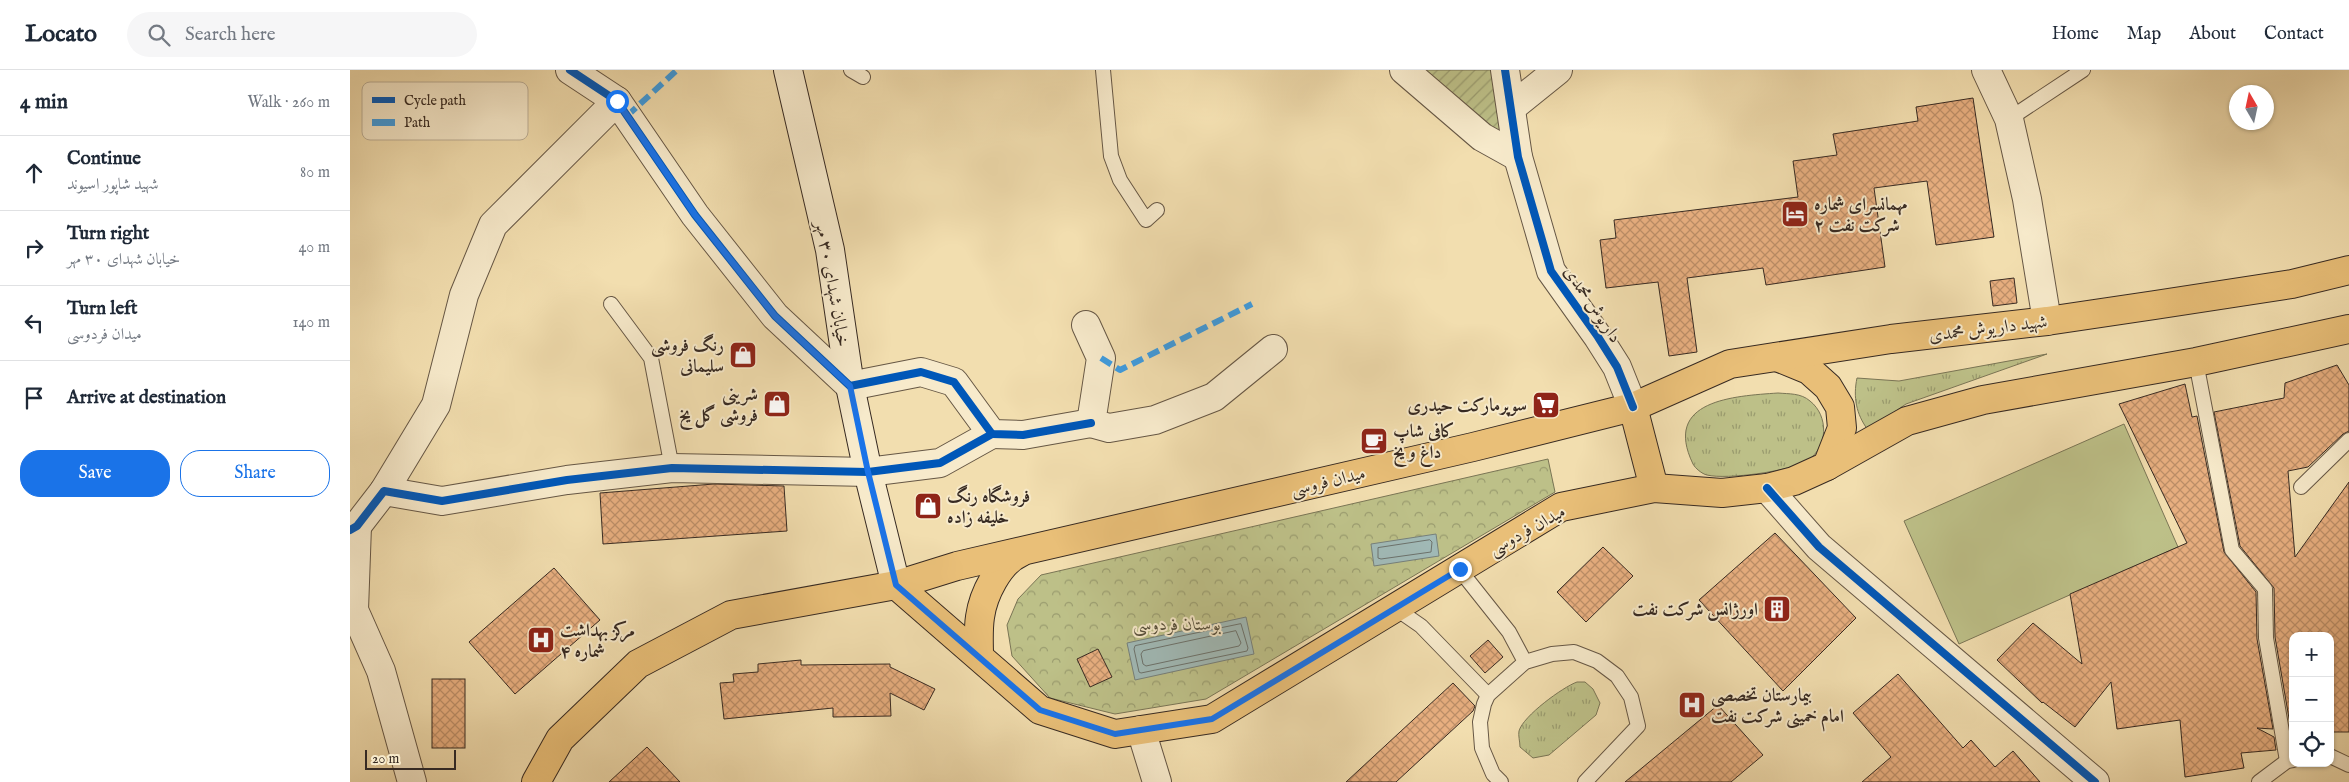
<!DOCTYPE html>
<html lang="en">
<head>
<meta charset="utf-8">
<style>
	:root { --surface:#fff; --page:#f6f6f7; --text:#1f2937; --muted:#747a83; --line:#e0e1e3; --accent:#1a73e8 }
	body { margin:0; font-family:"IM FELL English",Amiri,serif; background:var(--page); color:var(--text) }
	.controls { position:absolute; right:15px; bottom:15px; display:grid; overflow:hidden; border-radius:10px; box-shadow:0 1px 4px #0004 }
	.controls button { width:45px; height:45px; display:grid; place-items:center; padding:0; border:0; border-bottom:1px solid var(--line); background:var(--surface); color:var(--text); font:25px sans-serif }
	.compass { position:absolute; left:1879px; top:15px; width:45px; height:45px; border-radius:50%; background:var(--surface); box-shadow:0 1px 4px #0004; rotate:351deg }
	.scale { position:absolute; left:15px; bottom:12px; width:91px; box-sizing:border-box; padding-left:5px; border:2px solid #372a22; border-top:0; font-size:14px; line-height:18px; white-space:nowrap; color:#372a22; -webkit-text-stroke:4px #f7eacb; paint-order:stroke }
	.stop { position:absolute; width:15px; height:15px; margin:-11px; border:4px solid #1a73e8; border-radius:50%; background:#fff }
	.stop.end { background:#1a73e8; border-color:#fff; box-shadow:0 1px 5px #0008 }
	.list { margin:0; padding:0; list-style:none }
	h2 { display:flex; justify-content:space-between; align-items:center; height:65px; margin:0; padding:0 20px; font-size:21px }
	h2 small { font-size:16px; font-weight:400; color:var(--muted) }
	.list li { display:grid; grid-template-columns:32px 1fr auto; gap:15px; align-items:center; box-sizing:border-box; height:75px; padding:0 20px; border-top:1px solid var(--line) }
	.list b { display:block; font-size:19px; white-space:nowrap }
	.list p { margin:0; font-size:16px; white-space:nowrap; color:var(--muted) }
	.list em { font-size:16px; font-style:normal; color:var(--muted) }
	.actions { display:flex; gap:10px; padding:15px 20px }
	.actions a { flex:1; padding:11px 0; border:1px solid var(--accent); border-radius:20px; text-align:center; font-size:18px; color:var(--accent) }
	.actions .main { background:var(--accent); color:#fff }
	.icon { flex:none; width:28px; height:28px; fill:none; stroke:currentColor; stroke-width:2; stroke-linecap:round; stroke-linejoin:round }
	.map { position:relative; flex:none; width:1999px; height:712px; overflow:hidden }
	header { display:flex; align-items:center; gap:30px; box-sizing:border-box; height:70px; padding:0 25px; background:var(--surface); border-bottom:1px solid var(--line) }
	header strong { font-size:24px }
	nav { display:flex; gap:28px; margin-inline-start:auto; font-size:18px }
	.search { width:350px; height:45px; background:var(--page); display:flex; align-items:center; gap:12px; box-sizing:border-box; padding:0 18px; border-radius:28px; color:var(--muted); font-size:19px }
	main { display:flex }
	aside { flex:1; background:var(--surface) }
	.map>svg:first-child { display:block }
	.grass { fill:url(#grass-tufts); stroke:#7a7555 }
	.park { fill:url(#park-crowns); stroke:#7a7555 }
	.garden { fill:url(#garden-furrows); stroke:#7a7555 }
	.pitch { fill:#bdc088; stroke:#7a7555 }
	.water { fill:#a0b9b6; stroke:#76807b }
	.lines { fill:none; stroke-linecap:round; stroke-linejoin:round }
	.shore { stroke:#6c726c; stroke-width:1 }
	.building { fill:url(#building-cross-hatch); stroke:#372a22 }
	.service-casing { stroke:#665745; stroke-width:16 }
	.minor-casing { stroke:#665745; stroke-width:30 }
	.secondary-casing { stroke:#372a22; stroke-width:30 }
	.primary-casing { stroke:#372a22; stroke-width:30 }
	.service { stroke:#f7eacb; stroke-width:14 }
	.minor { stroke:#f7eacb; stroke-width:28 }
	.secondary { stroke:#f7eacb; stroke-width:28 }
	.primary { stroke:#e9bf78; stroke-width:28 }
	.quiet { stroke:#3e9ce0; stroke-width:6; stroke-dasharray:12 6; stroke-linecap:butt }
	.cycleway-casing { stroke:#f7eacb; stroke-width:11 }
	.cycleway { stroke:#0057b8; stroke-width:8 }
	.route { stroke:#1a73e8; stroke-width:6 }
	.labels { text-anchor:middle; stroke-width:4; stroke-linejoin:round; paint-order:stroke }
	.poi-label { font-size:18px; font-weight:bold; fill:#372a22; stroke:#f7eacb; text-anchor:start }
	.street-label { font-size:18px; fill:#372a22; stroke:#f7eacb }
	.park-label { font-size:18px; font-style:italic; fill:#58503c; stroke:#f7eacb }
	.key { fill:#f7eacb; stroke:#bdb098; stroke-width:1 }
	.key-label { font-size:14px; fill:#372a22 }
</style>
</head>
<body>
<header>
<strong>Locato</strong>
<div class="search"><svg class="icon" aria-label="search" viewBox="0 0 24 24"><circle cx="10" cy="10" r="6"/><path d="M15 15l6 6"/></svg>Search here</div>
<nav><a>Home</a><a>Map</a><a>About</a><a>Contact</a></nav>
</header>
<main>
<aside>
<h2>4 min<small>Walk · 260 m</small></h2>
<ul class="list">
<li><svg class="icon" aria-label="ahead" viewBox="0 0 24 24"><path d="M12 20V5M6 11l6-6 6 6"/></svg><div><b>Continue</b><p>شهید شاپور اسیوند</p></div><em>80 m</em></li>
<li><svg class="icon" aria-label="right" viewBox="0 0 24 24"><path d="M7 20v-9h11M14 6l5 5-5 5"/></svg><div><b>Turn right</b><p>خیابان شهدای ۳۰ مهر</p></div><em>40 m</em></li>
<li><svg class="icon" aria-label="left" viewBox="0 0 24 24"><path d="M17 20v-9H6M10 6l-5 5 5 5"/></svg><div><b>Turn left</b><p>میدان فردوسی</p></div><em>140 m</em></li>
<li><svg class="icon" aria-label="arrive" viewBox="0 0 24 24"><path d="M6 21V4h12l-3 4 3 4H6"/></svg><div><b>Arrive at destination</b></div></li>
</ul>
<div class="actions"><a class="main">Save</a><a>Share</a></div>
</aside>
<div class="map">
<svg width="1999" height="712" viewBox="0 0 1999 712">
	<defs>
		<pattern id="grass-tufts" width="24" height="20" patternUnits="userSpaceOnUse" patternTransform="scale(1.25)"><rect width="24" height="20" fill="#bdc088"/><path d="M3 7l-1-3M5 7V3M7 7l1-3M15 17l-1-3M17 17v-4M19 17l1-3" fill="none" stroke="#9a9c6f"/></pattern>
		<pattern id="park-crowns" width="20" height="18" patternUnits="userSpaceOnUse" patternTransform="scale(1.25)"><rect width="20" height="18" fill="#bdc088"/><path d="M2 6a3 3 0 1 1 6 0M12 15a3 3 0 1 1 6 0" fill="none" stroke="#9a9c6f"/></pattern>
		<pattern id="garden-furrows" width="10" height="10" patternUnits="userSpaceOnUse" patternTransform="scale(1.25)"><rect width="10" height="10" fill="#bdc088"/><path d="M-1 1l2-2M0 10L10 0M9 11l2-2" fill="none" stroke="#9a9c6f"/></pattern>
		<pattern id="building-cross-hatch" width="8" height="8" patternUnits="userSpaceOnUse" patternTransform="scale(1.25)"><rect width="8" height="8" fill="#e8af80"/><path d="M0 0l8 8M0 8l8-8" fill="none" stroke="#bd8f68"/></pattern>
	</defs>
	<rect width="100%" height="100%" fill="#f2deaf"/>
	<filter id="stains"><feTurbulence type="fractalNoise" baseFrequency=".004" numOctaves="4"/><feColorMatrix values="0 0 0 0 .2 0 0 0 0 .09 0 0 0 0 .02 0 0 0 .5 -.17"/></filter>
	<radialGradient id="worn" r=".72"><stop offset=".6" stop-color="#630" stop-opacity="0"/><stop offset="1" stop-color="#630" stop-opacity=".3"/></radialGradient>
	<g class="grass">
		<path d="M 1697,284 L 1556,334 L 1518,360 C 1506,344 1503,327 1507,308 L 1549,311 Z"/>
		<path d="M 1428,323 C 1439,324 1451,323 1460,331 C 1479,346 1478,377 1458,390 C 1443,401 1376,410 1357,405 C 1352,404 1345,398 1343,394 C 1312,330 1384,326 1428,323 Z"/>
		<path d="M 1227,612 L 1235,612 L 1243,619 L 1250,633 L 1246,645 L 1199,685 L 1183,688 L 1170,677 C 1170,672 1168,665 1169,661 C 1173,646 1213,617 1227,612 Z"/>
	</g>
	<polygon class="park" points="1198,389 1205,422 856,629 765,644 700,628 662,586 657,555 668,529 691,505"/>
	<polygon class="garden" points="1070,0 1145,0 1154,67"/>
	<polygon class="pitch" points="1774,354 1828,477 1609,574 1554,451"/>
	<g class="water">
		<polygon points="1086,464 1089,486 1024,496 1021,474"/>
		<polygon points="896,547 904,584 785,610 777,573"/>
	</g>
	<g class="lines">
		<g class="shore">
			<polygon points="1080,470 1082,472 1081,482 1031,489 1028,488 1028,478"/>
			<polygon points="891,554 898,578 897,581 791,603 789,602 784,579 785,576"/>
			<polygon points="886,561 891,573 889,576 796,596 793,594 791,584 793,581"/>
		</g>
	</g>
	<g class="building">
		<polygon points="1623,28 1644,167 1586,175 1577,111 1524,118 1535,197 1416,215 1413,198 1337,208 1347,282 1319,286 1308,212 1256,218 1250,170 1266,168 1264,150 1448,127 1443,91 1487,85 1483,64 1568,51 1566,37"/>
		<polygon points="1664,208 1667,233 1643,236 1640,211"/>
		<polygon points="1987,295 1999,315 1999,361 1993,364 1958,397 1938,401 1945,487 1999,412 1999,662 1980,662 1980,566 1943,566 1943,660 1941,660 1925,567 1924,518 1890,476 1864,342 1934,328 1935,313"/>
		<polygon points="1835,314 1842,347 1847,346 1874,482 1906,522 1907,569 1923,659 1907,658 1924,667 1926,680 1891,683 1894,698 1835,707 1830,650 1767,659 1761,612 1725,657 1693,632 1692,633 1647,590 1683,553 1732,594 1720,524 1837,473 1769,334"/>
		<polygon points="364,414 434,416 437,461 253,474 250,423"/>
		<polygon points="1425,463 1506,548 1433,621 1349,530"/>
		<polygon points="1253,477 1283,506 1236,552 1207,522"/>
		<polygon points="204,498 250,550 165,624 119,572"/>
		<polygon points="1138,570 1153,587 1135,603 1120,586"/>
		<polygon points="748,579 762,607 740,617 727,589"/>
		<polygon points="451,590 451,595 540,594 540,597 585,619 574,640 540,623 541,646 483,647 483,638 374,649 370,613 384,612 383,604 408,602 408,594"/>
		<polygon points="1548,604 1613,678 1621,670 1645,697 1663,681 1690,712 1512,712 1541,687 1503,643"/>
		<rect x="82" y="609" width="33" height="69"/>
		<polygon points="1103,613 1125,636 1123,641 1046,712 996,712"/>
		<polygon points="1368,635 1413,685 1381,712 1275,712"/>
		<polygon points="297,677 330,712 259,712"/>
	</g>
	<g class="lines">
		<g class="service-casing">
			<g id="service">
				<polyline points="501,0 513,7"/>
				<polyline points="753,0 761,86 770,110 796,150 807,140"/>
				<polyline points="1659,49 1733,0"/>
				<polyline points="261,234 301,288 322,398"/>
				<polyline points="1846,292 1882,480 1915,519 1916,568 1937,691"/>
				<polyline points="1951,417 1999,370"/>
				<polyline points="1109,499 1159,562 1175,592"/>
				<polyline points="1045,538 1071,556 1138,625"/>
				<polyline points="1980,686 1999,695"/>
				<polyline points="1151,712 1143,704 1132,678 1130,652 1134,634 1138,625 1175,592 1202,584 1224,582 1247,591 1267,606 1281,627 1288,656 1235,712"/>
				<polyline points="1909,712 1937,691 1943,690"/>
			</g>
		</g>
		<g class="minor-casing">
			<g id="minor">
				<polyline points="220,0 267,31 345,145 425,246 500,316 571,302 604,312 642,364 673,365 741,353"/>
				<polyline points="1054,0 1132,67 1168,87"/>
				<polyline points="1155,0 1168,87 1201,201 1248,267 1267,297 1283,337"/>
				<polyline points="1636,0 1659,49 1677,129 1697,251"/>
				<polyline points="1161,38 1208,0"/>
				<polyline points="736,255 751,288 741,353 759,358 805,350 864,327 923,279"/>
				<polyline points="1417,418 1469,477 1745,712"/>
				<polyline points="34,421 86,335 114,225 143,155 267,31"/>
				<polyline points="7,456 4,540 31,601 62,712"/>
				<polyline points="0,460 7,456 34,421 92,431 217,410 322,398 518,402 590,393 642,364"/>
				<polyline points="791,660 807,712"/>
			</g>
		</g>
		<g class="secondary-casing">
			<polyline id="secondary" points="438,0 480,180 500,316 518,402 546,515"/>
		</g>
		<g class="primary-casing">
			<g id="primary">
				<polyline points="1427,287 1459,300 1478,317 1490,337 1492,358 1477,396"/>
				<polyline points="1283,337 1304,418"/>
				<polyline points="546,515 690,640 765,664 862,649 1211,437 1304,418 1372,423 1417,418 1444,411 1477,396 1557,351 1633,330 1846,292 1999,259"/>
				<path d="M 629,586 C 629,574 628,560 630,547 C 633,525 649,492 670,483"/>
				<polyline points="186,712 210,669 288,594 381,545 546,515 607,496 1123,377 1283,337 1380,294 1541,269 1697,251 1805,235 1942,214 1999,200"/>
			</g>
		</g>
		<use href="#service" class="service"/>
		<use href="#minor" class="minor"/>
		<use href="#secondary" class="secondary"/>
		<use href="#primary" class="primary"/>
		<g class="quiet">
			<polyline points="277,46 327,0"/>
			<polyline points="751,288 770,300 902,234"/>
		</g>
		<g class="cycleway-casing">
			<g id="cycleway">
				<polyline points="220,0 267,31 345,145 425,246 500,316 571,302 604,312 642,364 673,365 741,353"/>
				<polyline points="1155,0 1168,87 1201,201 1248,267 1267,297 1283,337"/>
				<polyline points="1417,418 1469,477 1745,712"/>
				<polyline points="0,460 7,456 34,421 92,431 217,410 322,398 518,402 590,393 642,364"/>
			</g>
		</g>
		<use href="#cycleway" class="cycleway"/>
	</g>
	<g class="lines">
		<polyline class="route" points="267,31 345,145 425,246 500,316 518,402 546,515 690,640 765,664 862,649 1110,499"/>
	</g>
	<defs>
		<g id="hotel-square" transform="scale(1.4375)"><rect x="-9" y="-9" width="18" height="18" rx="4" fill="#8f2418" stroke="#f7eacb"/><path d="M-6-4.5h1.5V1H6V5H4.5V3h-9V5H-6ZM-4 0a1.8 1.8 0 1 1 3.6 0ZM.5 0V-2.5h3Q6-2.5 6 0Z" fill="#fff"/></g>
		<g id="shop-square" transform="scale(1.4375)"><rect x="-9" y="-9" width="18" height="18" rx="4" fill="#8f2418" stroke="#f7eacb"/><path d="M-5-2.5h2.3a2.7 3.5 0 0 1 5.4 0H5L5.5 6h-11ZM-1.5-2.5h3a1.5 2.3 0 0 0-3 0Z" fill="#fff"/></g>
		<g id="supermarket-square" transform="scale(1.4375)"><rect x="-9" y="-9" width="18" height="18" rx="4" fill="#8f2418" stroke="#f7eacb"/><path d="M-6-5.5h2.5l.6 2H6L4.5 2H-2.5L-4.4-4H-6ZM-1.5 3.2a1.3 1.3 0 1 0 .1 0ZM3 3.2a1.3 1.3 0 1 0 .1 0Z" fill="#fff"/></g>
		<g id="cafe-square" transform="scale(1.4375)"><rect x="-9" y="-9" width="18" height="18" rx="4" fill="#8f2418" stroke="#f7eacb"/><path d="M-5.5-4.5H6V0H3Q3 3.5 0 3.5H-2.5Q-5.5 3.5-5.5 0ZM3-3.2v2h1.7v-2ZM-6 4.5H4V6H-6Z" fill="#fff"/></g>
		<g id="building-square" transform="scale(1.4375)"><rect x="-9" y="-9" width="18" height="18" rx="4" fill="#8f2418" stroke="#f7eacb"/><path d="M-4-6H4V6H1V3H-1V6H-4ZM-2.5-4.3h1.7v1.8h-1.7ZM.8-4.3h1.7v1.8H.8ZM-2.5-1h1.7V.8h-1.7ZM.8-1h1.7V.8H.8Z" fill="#fff"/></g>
		<g id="hospital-square" transform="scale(1.4375)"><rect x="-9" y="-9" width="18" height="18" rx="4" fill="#8f2418" stroke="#f7eacb"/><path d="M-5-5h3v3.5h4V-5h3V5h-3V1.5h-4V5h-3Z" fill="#fff"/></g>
	</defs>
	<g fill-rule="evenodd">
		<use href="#hotel-square" x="1445" y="144"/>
		<use href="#shop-square" x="393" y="285"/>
		<use href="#shop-square" x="427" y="334"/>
		<use href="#supermarket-square" x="1196" y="335"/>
		<use href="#cafe-square" x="1024" y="371"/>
		<use href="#shop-square" x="578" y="436"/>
		<use href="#building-square" x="1427" y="539"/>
		<use href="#hospital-square" x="191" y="570"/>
		<use href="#hospital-square" x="1342" y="635"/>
	</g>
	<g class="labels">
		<g class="poi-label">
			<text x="1464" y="140">مهمانسرای شماره<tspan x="1464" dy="21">۲ شرکت نفت</tspan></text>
			<text x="374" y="281" text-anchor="end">رنگ فروشی<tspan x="374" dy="21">سلیمانی</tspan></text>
			<text x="408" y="330" text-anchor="end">شرینی<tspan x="408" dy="21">فروشی گل یخ</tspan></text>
			<text x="1177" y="341" text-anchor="end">سوپرمارکت حیدری</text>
			<text x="1043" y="367">کافی شاپ<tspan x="1043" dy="21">داغ و یخ</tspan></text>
			<text x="597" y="432">فروشگاه رنگ<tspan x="597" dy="21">خلیفه زاده</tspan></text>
			<text x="1408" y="545" text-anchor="end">اورژانس شرکت نفت</text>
			<text x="210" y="566">مرکز بهداشت<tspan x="210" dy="21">شماره ۴</tspan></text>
			<text x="1361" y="631">بیمارستان تخصصی<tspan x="1361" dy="21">امام خمینی شرکت نفت</tspan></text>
		</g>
		<g class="street-label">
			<text transform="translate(483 214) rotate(80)" y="6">خیابان شهدای ۳۰ مهر</text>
			<text transform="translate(1243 234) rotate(56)" y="6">داریوش محمدی</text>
			<text transform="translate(1638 258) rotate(-7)" y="6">شهید داریوش محمدی</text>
			<text transform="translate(978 411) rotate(-13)" y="6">میدان فروسی</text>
			<text transform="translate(1177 460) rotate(-29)" y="6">میدان فردوسی</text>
		</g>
		<g class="park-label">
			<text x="827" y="560">بوستان فردوسی</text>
		</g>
	</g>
	<rect x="12" y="12" width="166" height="58" rx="8" class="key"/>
	<rect x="22" y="27" width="23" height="6" fill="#0057b8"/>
	<rect x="22" y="49" width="23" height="7" fill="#3e9ce0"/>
	<g class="key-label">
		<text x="54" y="35">Cycle path</text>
		<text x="54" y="57">Path</text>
	</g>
	<rect width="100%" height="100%" filter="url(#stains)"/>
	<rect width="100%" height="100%" fill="url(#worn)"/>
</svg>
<div class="controls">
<button>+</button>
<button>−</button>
<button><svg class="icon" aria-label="locate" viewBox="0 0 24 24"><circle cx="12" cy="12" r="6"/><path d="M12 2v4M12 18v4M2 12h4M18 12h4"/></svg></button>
</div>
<svg class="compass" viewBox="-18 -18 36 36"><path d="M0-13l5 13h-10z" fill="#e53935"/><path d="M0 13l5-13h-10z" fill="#747a83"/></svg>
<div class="scale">20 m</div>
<div class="stop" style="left:267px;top:31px"></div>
<div class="stop end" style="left:1110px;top:499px"></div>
</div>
</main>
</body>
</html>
